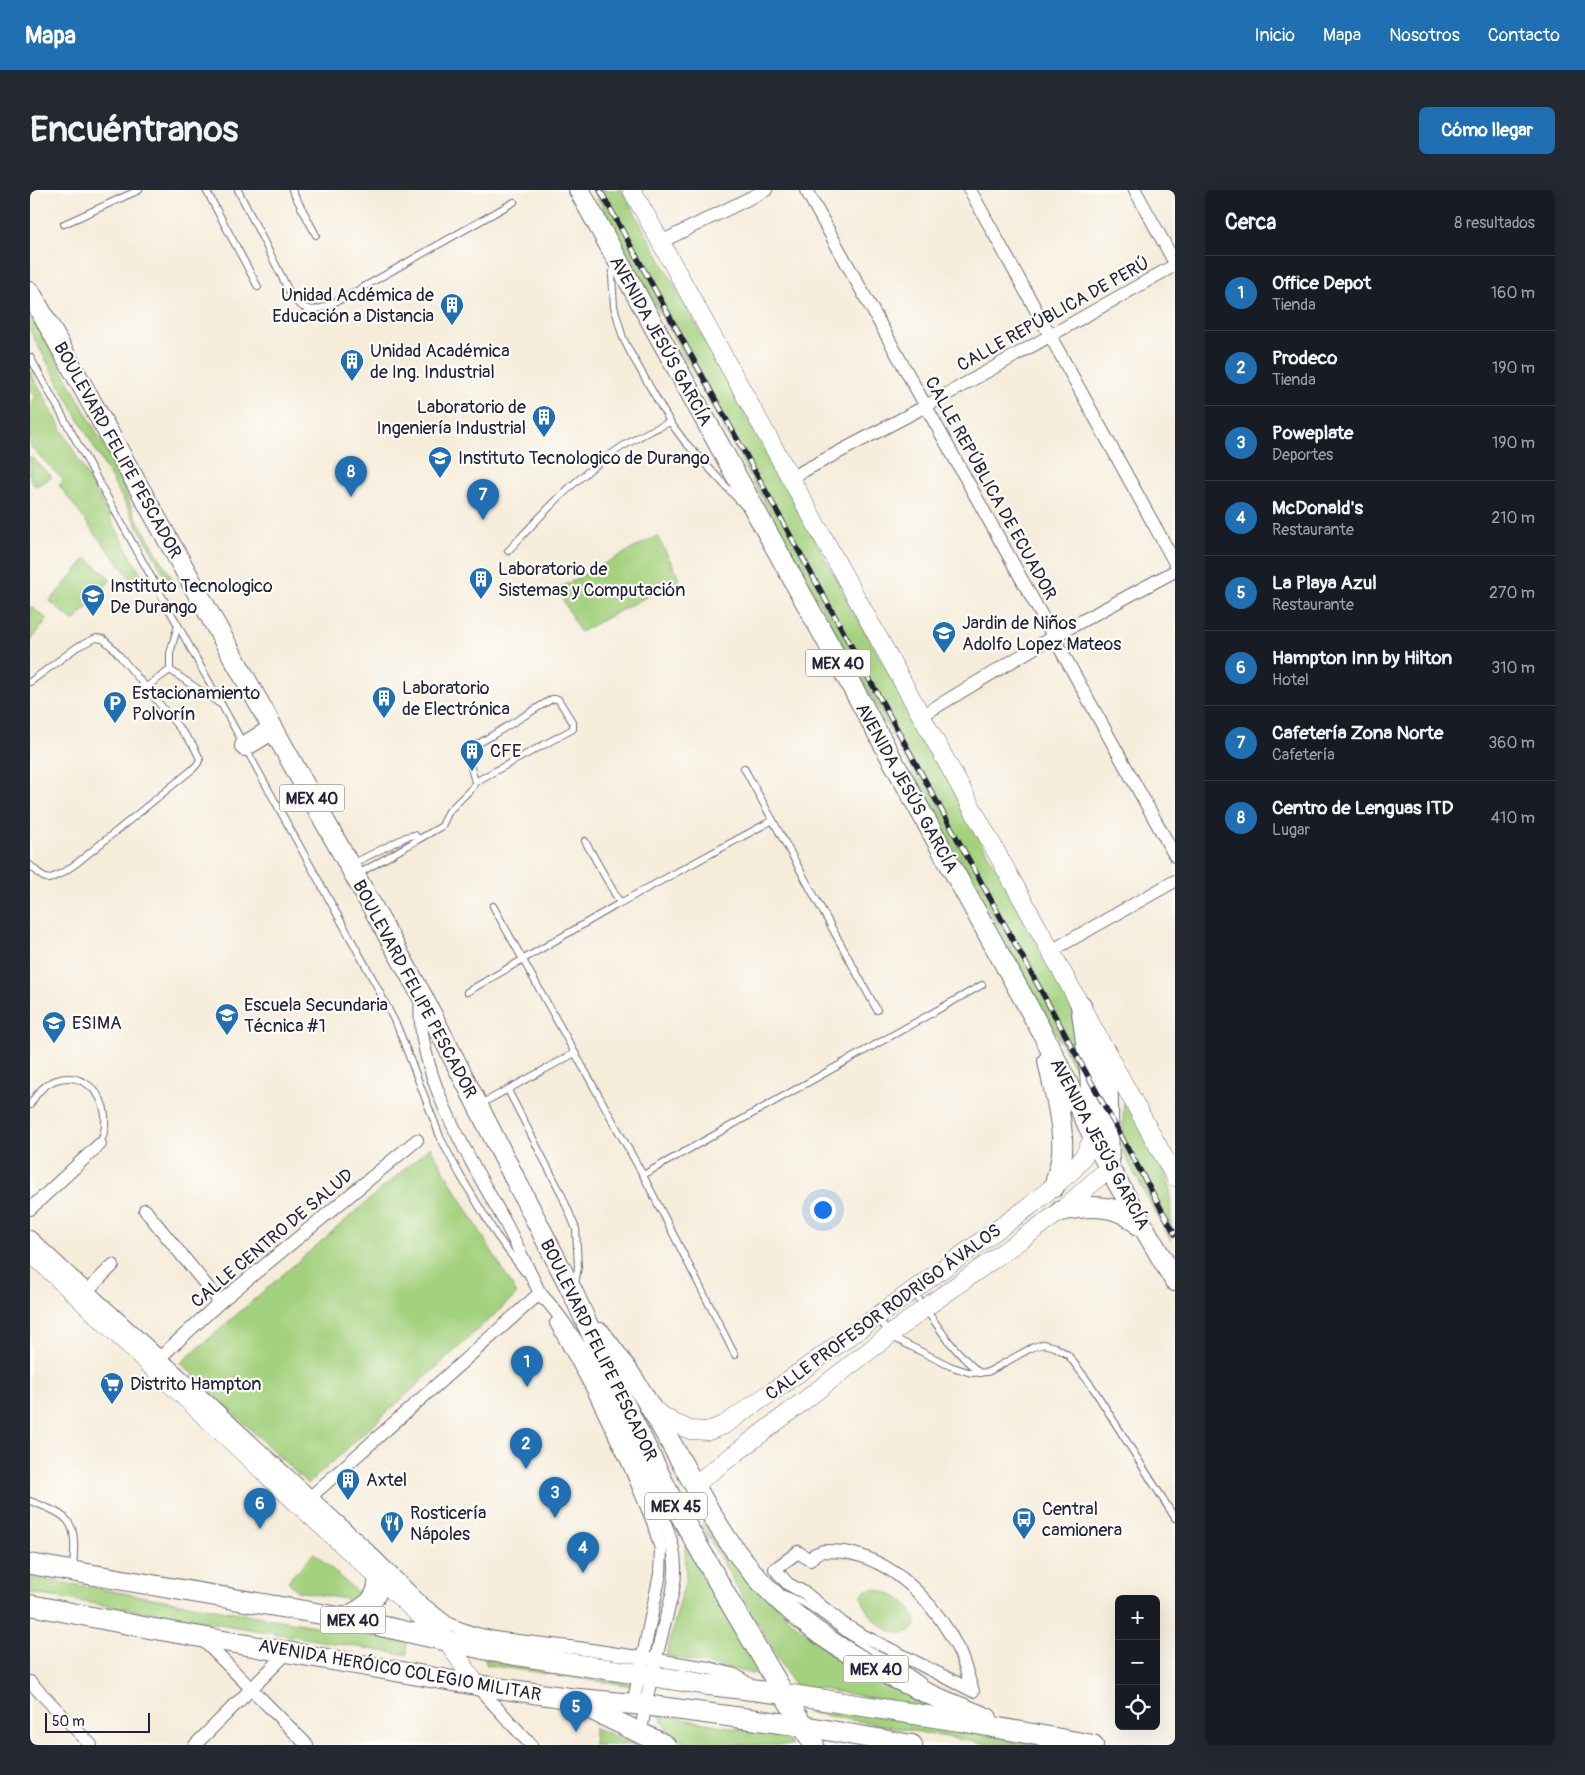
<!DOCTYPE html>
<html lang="es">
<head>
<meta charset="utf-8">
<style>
	:root { --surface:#171b24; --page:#242831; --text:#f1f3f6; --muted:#9ea1a6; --line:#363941; --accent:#1f6fb2 }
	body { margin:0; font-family:Pangolin,sans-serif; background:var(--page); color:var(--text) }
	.controls { position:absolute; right:15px; bottom:15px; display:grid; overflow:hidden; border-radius:8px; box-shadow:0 5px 20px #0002 }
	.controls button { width:45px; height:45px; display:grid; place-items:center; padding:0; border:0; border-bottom:1px solid var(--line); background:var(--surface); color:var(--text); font:25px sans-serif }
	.scale { position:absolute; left:15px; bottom:12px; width:105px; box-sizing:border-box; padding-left:5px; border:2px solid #22223b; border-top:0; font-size:14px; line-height:18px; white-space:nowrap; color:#22223b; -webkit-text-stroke:4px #fdfcf7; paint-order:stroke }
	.you { position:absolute; left:792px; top:1019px; width:18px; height:18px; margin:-12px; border:4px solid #fff; border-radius:50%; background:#1a73e8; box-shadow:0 0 0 8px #1a73e833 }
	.badge { display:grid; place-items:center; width:32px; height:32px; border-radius:50%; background:var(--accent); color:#fff; font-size:16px; font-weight:700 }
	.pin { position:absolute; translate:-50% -41px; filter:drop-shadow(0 1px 2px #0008) }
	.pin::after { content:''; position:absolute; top:26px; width:18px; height:15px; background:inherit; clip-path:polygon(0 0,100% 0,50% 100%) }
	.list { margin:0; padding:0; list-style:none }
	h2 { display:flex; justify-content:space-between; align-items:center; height:65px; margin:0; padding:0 20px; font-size:21px }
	h2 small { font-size:16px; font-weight:400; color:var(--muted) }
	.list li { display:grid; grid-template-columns:32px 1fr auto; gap:15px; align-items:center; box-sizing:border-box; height:75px; padding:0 20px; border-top:1px solid var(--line) }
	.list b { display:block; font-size:19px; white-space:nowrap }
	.list p { margin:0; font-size:16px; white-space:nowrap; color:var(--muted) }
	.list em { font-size:16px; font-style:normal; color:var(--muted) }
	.icon { flex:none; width:28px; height:28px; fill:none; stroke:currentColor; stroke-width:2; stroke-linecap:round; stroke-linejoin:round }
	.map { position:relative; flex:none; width:1145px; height:1555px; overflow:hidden; border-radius:8px }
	header { display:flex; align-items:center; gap:30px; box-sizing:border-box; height:70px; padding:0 25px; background:var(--accent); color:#fff }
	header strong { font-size:24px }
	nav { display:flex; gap:28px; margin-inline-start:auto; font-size:18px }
	.intro { display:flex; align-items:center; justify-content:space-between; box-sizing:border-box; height:120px; padding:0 30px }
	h1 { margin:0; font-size:35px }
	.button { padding:12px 22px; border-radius:8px; background:var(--accent); color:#fff; font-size:18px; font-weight:700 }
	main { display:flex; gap:30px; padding:0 30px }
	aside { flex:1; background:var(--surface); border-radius:8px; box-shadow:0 5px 20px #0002 }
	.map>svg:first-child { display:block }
	.green { fill:#a4d17e; stroke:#637a5c }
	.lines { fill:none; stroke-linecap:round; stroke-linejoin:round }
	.lane-casing { stroke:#6c6973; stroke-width:8 }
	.street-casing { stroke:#6c6973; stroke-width:14 }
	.secondary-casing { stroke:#6c6973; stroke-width:19 }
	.primary-casing { stroke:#6c6973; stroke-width:22 }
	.lane { stroke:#fff; stroke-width:6 }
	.street { stroke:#fff; stroke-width:12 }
	.secondary { stroke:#fff; stroke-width:18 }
	.primary { stroke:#fff; stroke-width:20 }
	.rail-casing { stroke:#22223b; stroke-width:5.5 }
	.rail { stroke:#fdfcf7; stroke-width:4; stroke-dasharray:11; stroke-linecap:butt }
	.labels { text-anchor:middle; stroke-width:4.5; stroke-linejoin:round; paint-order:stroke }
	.shield { fill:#fdfcf7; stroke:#646373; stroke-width:1 }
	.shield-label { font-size:16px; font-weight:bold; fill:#22223b }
	.poi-label { font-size:18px; fill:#22223b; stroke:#fdfcf7; text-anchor:start }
	.street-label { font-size:18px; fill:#22223b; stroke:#fdfcf7 }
</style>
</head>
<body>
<header>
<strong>Mapa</strong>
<nav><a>Inicio</a><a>Mapa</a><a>Nosotros</a><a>Contacto</a></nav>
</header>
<div class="intro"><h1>Encuéntranos</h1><a class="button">Cómo llegar</a></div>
<main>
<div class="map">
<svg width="1145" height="1555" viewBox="0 0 1145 1555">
	<rect width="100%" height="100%" fill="#fdfcf7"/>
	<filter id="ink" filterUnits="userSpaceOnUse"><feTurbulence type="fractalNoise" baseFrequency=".02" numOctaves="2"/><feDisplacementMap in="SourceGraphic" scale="10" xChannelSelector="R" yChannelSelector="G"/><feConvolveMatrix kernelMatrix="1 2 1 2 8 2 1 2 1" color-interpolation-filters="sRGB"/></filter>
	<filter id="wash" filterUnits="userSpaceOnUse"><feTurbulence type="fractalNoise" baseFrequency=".0096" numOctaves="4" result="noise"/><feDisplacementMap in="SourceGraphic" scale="20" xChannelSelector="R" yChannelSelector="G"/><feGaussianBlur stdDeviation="1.12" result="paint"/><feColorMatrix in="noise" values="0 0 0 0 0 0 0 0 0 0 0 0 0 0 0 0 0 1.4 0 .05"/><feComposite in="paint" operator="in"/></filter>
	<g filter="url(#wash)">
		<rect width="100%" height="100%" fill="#f6ecda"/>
		<g class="green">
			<polygon points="563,0 592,0 1042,817 1057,900"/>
			<polygon points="0,121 85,276 104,324 147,397 143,400 0,141"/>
			<polygon points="0,181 117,396 103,392 66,345 29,295 34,291 0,256 0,213 6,207 0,201"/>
			<polygon points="0,266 22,287 6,296 0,291"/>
			<polygon points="627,346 650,389 550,442 527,399"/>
			<polygon points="57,368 81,389 44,432 20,411"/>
			<polygon points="0,416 17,429 0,452"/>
			<polygon points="1094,909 1119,944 1140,996 1141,1051 1092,960"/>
			<polygon points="400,957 487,1104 278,1294 151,1173"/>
			<polygon points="675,1328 756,1426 801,1464 905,1519 763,1494 672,1336"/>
			<polygon points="655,1355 731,1485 636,1466 656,1388"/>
			<polygon points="284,1363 328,1403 322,1410 267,1401 258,1391"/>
			<polygon points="0,1387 377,1452 377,1465 0,1403"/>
			<path d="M 843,1399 C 862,1401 885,1415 886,1436 C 869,1457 832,1426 832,1404 L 836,1400 Z"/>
			<polygon points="453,1465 603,1488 603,1496 457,1475"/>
			<polygon points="782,1515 1015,1555 962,1555 778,1522"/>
			<polygon points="629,1525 756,1547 762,1555 659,1555 640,1544"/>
			<polygon points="564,1538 609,1555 564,1555"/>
		</g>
	</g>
	<g filter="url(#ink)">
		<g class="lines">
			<g class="lane-casing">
				<g id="lane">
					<polyline points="176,0 228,97"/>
					<path d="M 208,0 L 262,107 C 280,129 291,118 314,108 L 484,12"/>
					<polyline points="262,0 286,45"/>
					<polyline points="34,34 109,0"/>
					<polyline points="584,76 582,86 584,116 593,148 600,162 640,232 655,252 714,316"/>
					<polyline points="0,167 344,791 368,838 411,949 430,985 467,1046 494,1082"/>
					<path d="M 478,361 C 517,319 557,274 609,247 C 619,241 630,237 640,232"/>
					<polyline points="148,435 140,463 140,480 190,514"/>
					<polyline points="0,492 47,457 66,448 73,449 83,458 110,490 163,555 170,569 168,573 164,578 47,673 32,683 19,689 13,687 0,675"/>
					<polyline points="116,497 140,480"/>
					<polyline points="714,578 847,820"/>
					<polyline points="555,651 590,713"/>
					<polyline points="322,674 376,647 385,645 389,649"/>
					<polyline points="328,684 412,636 419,621 443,597 445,592 438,567 438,561 443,557 522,509 528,509 543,533 543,539 445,592"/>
					<polyline points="463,716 613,985 705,1165"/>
					<polyline points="437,802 590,713 743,630"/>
					<polyline points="478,900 531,1003 546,1039 548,1077 545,1094"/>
					<path d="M 0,915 C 30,859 94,899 70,954"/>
					<polyline points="449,915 545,863"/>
					<polyline points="613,985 952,795"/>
					<path d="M 883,1101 C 906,1133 919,1157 950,1183"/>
					<polyline points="847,1127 861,1145 866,1149 920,1176 941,1183 958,1182 1003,1157 1014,1154 1025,1157 1038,1165 1063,1198 1145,1328"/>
					<path d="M 0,1311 C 43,1327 47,1331 43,1378"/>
					<path d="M 754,1404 C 782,1414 803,1436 828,1452 C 849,1466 873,1476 893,1492"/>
				</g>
			</g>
			<g class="street-casing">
				<g id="street">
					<polyline points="776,0 1145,666"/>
					<polyline points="940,0 1145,373"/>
					<polyline points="1105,0 1145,73"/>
					<polyline points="631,52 736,0"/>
					<polyline points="760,288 896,216 1145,75"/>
					<polyline points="891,526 1024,446 1145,381"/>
					<polyline points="1021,761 1145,691"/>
					<path d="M 391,809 C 384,882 442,972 476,1034 C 489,1059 500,1084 513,1109"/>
					<polyline points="0,1019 70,954"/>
					<polyline points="115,1020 190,1112"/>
					<polyline points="0,1047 329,1351 392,1413 419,1434 443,1443 471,1449 548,1458 679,1478 705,1485 723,1497"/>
					<polyline points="57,1101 83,1075"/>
					<polyline points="526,1133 562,1198 600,1277 623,1332 631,1359 630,1384 603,1514"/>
					<polyline points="124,1173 190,1112 387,950"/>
					<path d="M 276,1311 L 510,1103 C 558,1155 588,1227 616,1290 C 628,1317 644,1346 645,1376 C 646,1397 638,1419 633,1439 C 625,1474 615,1508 611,1543"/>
					<path d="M 793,1361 C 803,1361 814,1361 824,1364 C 871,1376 909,1419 929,1461 C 935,1474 938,1488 943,1501 L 830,1444 L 812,1433 L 775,1403 L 758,1394 L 745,1379 L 768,1362 L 780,1370 L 785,1364 Z"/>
					<polyline points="171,1448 277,1555"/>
					<polyline points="0,1492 61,1555"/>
					<polyline points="446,1495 501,1555"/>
					<polyline points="165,1555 258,1462"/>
				</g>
			</g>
			<g class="secondary-casing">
				<g id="secondary">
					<polyline points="602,0 1145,987"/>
					<polyline points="0,1062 271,1317 417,1450 446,1495"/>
					<polyline points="621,1218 642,1232 660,1240 678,1241 694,1235 742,1202 1000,1016 1044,979 1055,964 1063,948"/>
					<polyline points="664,1295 895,1118 1031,1021 1079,978"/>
				</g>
			</g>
			<g class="primary-casing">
				<g id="primary">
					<polyline points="549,0 1012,842 1079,978 1145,1091"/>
					<polyline points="0,102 392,806 543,1103 586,1197 642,1310 699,1411 784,1555"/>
					<polyline points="215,556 243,539"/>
					<polyline points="1051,815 1060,881 1063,940"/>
					<polyline points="1077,863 1079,976"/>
					<path d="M 1018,871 C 1024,901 1034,933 1032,963 C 1031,975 1027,986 1024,997"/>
					<path d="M 1031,1021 C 1059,1015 1089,1013 1110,1036"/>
					<path d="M 570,1143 C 583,1160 596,1177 607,1195 C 639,1246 664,1299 697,1349 C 762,1445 853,1487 957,1528"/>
					<polyline points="0,1374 315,1428 467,1462 679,1495 755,1504 930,1531 1063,1555"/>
					<polyline points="0,1415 119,1438 446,1495 539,1508 614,1515 773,1536 882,1555"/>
					<path d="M 315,1428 C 334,1418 351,1410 348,1385"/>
					<polyline points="550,1514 635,1555"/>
				</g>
			</g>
			<use href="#lane" class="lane"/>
			<use href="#street" class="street"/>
			<use href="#secondary" class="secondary"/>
			<use href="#primary" class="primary"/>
			<g class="rail-casing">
				<polyline id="rail" points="570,0 1145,1044"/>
			</g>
			<use href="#rail" class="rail"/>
		</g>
	</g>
	<defs>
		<g id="building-pin" transform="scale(1.25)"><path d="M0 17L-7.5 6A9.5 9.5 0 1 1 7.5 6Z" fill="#1f6fb2" stroke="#fdfcf7"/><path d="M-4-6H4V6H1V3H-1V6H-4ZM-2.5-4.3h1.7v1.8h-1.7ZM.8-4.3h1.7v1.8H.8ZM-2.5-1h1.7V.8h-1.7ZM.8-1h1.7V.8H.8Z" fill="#fff"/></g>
		<g id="university-pin" transform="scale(1.25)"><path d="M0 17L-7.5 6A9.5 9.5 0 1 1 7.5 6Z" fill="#1f6fb2" stroke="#fdfcf7"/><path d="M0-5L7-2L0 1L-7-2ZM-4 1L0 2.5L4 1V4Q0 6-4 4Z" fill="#fff"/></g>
		<g id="school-pin" transform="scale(1.25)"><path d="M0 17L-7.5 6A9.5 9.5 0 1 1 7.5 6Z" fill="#1f6fb2" stroke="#fdfcf7"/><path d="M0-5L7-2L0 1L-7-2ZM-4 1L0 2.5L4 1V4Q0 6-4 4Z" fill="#fff"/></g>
		<g id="parking-pin" transform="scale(1.25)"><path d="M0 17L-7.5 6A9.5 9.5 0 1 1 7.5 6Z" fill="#1f6fb2" stroke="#fdfcf7"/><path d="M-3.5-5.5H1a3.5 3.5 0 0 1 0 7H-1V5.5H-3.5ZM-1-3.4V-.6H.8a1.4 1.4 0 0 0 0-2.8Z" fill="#fff"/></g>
		<g id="supermarket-pin" transform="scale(1.25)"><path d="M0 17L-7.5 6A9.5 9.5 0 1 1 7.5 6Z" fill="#1f6fb2" stroke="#fdfcf7"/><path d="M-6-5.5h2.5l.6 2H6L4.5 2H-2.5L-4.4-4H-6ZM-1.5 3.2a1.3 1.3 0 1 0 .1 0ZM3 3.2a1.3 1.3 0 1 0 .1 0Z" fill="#fff"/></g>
		<g id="bus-pin" transform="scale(1.25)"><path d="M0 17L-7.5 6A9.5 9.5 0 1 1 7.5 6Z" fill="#1f6fb2" stroke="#fdfcf7"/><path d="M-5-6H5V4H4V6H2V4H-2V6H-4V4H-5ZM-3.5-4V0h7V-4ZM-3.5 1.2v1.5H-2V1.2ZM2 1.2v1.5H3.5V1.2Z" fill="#fff"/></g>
		<g id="restaurant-pin" transform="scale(1.25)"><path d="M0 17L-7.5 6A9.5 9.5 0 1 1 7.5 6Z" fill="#1f6fb2" stroke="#fdfcf7"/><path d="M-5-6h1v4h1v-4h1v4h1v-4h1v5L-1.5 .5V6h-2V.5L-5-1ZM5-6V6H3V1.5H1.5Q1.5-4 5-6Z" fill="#fff"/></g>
	</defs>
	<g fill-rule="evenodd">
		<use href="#building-pin" x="422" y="115"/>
		<use href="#building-pin" x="322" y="171"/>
		<use href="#building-pin" x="514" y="227"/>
		<use href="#university-pin" x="410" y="268"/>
		<use href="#building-pin" x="451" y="389"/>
		<use href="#university-pin" x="63" y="406"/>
		<use href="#school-pin" x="914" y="443"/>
		<use href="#building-pin" x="354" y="508"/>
		<use href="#parking-pin" x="85" y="513"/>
		<use href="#building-pin" x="442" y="561"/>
		<use href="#school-pin" x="197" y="825"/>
		<use href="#school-pin" x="24" y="833"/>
		<use href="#supermarket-pin" x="82" y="1194"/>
		<use href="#building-pin" x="318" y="1290"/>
		<use href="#bus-pin" x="994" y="1329"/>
		<use href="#restaurant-pin" x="362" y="1333"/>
	</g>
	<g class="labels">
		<g class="shield">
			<rect x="775.5" y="459.5" width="65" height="27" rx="4"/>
			<rect x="249.5" y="594.5" width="65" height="27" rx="4"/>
			<rect x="615" y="1302.5" width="62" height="27" rx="4"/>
			<rect x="290.5" y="1416.5" width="65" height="27" rx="4"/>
			<rect x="813.5" y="1465.5" width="65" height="27" rx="4"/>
		</g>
		<g class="shield-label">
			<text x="808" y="479">MEX 40</text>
			<text x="282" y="614">MEX 40</text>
			<text x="646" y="1322">MEX 45</text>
			<text x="323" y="1436">MEX 40</text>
			<text x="846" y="1485">MEX 40</text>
		</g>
		<g class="poi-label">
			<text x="404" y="111" text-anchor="end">Unidad Acdémica de<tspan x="404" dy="21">Educación a Distancia</tspan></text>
			<text x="340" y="167">Unidad Académica<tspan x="340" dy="21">de Ing. Industrial</tspan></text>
			<text x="496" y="223" text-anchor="end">Laboratorio de<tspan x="496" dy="21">Ingeniería Industrial</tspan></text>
			<text x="428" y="274">Instituto Tecnologico de Durango</text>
			<text x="468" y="385">Laboratorio de<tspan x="468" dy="21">Sistemas y Computación</tspan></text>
			<text x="80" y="402">Instituto Tecnologico<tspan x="80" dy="21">De Durango</tspan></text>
			<text x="932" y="439">Jardin de Niños<tspan x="932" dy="21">Adolfo Lopez Mateos</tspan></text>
			<text x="372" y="504">Laboratorio<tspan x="372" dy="21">de Electrónica</tspan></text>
			<text x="102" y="509">Estacionamiento<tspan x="102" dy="21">Polvorín</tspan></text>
			<text x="460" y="567">CFE</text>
			<text x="214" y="821">Escuela Secundaria<tspan x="214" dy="21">Técnica #1</tspan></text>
			<text x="42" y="839">ESIMA</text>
			<text x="100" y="1200">Distrito Hampton</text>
			<text x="336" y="1296">Axtel</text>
			<text x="1012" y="1325">Central<tspan x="1012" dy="21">camionera</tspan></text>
			<text x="380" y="1329">Rosticería<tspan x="380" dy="21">Nápoles</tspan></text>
		</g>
		<g class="street-label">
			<text transform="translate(1023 124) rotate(-29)" y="6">CALLE REPÚBLICA DE PERÚ</text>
			<text transform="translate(631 151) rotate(61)" y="6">AVENIDA JESÚS GARCÍA</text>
			<text transform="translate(88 260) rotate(61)" y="6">BOULEVARD FELIPE PESCADOR</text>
			<text transform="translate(961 298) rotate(61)" y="6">CALLE REPÚBLICA DE ECUADOR</text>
			<text transform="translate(877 598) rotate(61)" y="6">AVENIDA JESÚS GARCÍA</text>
			<text transform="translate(385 799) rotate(62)" y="6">BOULEVARD FELIPE PESCADOR</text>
			<text transform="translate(1070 954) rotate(62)" y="6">AVENIDA JESÚS GARCÍA</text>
			<text transform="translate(242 1048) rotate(-40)" y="6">CALLE CENTRO DE SALUD</text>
			<text transform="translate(853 1122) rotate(-36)" y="6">CALLE PROFESOR RODRIGO ÁVALOS</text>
			<text transform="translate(569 1160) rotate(64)" y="6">BOULEVARD FELIPE PESCADOR</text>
			<text transform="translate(370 1480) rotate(10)" y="6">AVENIDA HERÓICO COLEGIO MILITAR</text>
		</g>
	</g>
</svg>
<div class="controls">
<button>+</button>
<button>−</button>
<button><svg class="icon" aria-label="locate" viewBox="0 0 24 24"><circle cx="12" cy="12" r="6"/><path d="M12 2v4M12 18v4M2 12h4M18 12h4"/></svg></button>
</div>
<div class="scale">50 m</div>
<div class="you"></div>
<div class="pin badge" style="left:497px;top:1197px">1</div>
<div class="pin badge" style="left:496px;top:1279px">2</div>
<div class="pin badge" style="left:525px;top:1328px">3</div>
<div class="pin badge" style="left:553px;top:1383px">4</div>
<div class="pin badge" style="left:546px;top:1542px">5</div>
<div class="pin badge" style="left:230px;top:1339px">6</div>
<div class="pin badge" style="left:453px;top:330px">7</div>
<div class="pin badge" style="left:321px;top:307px">8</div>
</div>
<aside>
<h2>Cerca<small>8 resultados</small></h2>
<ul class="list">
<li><span class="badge">1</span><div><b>Office Depot</b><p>Tienda</p></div><em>160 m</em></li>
<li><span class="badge">2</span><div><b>Prodeco</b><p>Tienda</p></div><em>190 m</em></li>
<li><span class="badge">3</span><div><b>Poweplate</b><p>Deportes</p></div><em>190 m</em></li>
<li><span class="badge">4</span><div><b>McDonald's</b><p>Restaurante</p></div><em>210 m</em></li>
<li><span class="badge">5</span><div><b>La Playa Azul</b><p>Restaurante</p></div><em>270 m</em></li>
<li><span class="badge">6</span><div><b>Hampton Inn by Hilton</b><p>Hotel</p></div><em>310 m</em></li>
<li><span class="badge">7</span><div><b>Cafetería Zona Norte</b><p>Cafetería</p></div><em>360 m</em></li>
<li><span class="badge">8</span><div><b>Centro de Lenguas ITD</b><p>Lugar</p></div><em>410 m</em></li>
</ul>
</aside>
</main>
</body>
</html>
